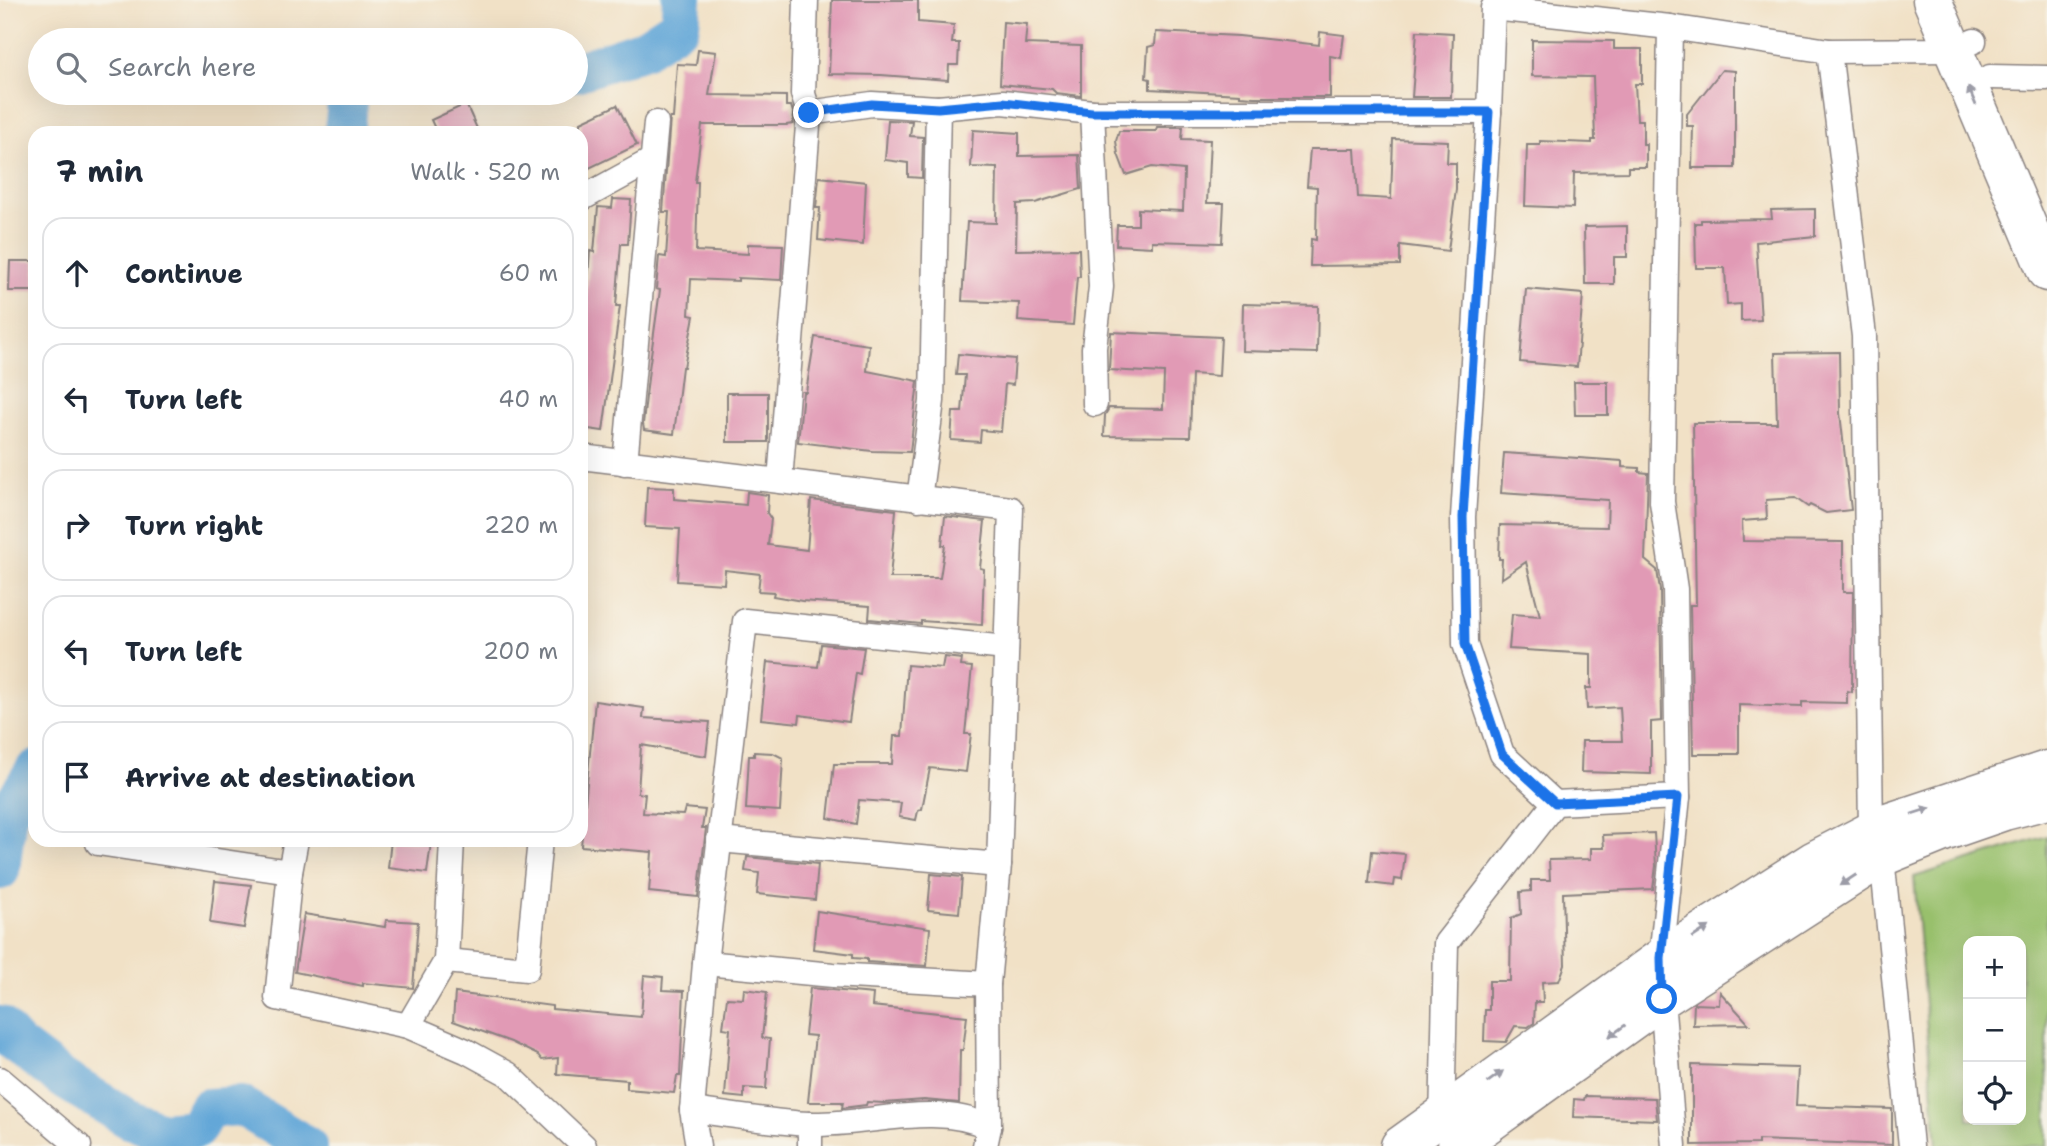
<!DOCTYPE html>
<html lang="en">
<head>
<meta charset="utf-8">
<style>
	:root { --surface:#fff; --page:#f6f6f7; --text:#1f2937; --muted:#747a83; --line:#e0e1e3 }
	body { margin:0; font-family:"Shantell Sans",sans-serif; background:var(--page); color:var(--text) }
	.controls { position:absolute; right:21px; bottom:21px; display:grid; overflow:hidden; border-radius:14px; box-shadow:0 7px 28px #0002 }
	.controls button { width:63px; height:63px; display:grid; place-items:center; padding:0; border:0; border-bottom:2px solid var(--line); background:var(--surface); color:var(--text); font:35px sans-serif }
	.stop { position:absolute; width:21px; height:21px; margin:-16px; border:5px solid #1a73e8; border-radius:50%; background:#fff }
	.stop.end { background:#1a73e8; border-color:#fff; box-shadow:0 2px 7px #0008 }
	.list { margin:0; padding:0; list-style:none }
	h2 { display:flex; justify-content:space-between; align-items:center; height:91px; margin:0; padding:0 28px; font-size:30px }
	h2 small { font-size:23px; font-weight:400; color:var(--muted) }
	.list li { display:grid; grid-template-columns:46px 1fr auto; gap:21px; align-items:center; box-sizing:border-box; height:112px; margin:0 14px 14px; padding:0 14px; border:2px solid var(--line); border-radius:21px }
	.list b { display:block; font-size:26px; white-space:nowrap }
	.list em { font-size:23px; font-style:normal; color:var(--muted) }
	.icon { flex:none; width:38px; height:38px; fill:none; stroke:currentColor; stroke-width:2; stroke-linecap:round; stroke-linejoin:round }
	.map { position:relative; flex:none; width:2047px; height:1146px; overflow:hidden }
	.search { position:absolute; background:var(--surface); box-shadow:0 7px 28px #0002; left:28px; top:28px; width:560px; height:77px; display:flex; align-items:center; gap:18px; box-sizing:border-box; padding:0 24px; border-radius:38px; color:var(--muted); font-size:26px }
	.panel { position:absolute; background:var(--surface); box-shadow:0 7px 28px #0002; left:28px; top:126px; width:560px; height:721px; border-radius:21px }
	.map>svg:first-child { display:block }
	.green { fill:#98c06c; stroke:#5d7154; stroke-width:2; fill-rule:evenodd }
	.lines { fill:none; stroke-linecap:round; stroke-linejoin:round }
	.river { stroke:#63a7d8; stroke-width:40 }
	.building { fill:#e19ab5 }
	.minor-casing { stroke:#8a8280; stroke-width:27 }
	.primary-casing { stroke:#8a8280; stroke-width:41 }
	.minor { stroke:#fff; stroke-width:24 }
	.primary { stroke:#fff; stroke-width:38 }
	.oneway { fill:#9c9ca7 }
	.route { stroke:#1a73e8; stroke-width:9 }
</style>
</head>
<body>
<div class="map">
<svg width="2047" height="1146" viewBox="0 0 2047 1146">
	<rect width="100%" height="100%" fill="#f7f3e8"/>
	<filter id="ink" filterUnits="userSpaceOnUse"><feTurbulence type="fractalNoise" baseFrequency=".0143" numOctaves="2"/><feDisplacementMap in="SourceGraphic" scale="14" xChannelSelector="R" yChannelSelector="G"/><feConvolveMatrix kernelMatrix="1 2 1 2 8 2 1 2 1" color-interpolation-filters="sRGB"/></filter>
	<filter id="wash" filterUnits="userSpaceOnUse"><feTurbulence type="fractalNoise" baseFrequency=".00686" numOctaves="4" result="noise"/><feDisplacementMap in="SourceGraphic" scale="28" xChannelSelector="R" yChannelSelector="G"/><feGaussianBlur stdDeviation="1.57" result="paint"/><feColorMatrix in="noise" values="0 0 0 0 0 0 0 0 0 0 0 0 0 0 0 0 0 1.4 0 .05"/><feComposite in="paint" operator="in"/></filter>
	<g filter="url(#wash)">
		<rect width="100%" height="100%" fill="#f1e1c6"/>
		<path class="green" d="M 2047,836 L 2047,1146 L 1937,1146 L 1914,877 ZM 1968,941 L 2021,941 L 2021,1120 L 1968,1120 Z"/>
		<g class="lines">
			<g class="river">
				<polyline points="576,72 644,49 680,25 682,0"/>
				<polyline points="344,133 348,93"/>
				<polyline points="0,870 7,814 35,770"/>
				<polyline points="0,1026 15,1043 63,1079 129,1119 162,1132 196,1129 208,1108 241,1106 307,1146"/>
			</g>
		</g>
		<g id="blocks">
			<g class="building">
				<polygon points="832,0 918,0 918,22 954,25 952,43 959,43 958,65 949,65 948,80 881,75 829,74"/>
				<polygon points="1003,22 1027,24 1025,44 1081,46 1081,96 1056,93 1052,89 1000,84"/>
				<polygon points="1417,31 1453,33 1451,97 1412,97"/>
				<polygon points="1156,32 1239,36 1319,45 1320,32 1344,35 1341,58 1330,56 1330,97 1254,97 1240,96 1240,94 1150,89 1150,79 1146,78 1148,47 1155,45"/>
				<polygon points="1532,40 1614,41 1614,49 1642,49 1642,84 1635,84 1637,120 1643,120 1643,144 1646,144 1646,167 1628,167 1628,172 1574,173 1573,208 1525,206 1527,145 1540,145 1540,141 1592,143 1592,140 1595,140 1593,77 1532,76"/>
				<polygon points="698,50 716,52 709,95 786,96 786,106 791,106 794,115 793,124 786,125 702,125 695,182 698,182 696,251 748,254 748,244 783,245 781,280 738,278 738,281 691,279 689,315 694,316 684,367 682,367 674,434 644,430 643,424 649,369 660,290 656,289 659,256 666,257 669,212 663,212 670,118 673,118 677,64 696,65"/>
				<polygon points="1722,70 1735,71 1735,168 1692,168 1693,126 1687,126 1687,114"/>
				<polygon points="466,104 479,133 437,133 431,120"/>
				<polygon points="617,105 637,145 581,172 581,122"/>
				<polygon points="888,120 912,121 910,136 923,137 922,178 908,177 908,163 885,160"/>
				<polygon points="1157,127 1183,127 1182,139 1210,140 1207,203 1224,203 1222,243 1152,241 1152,247 1116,245 1117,225 1138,225 1138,209 1183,211 1184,170 1152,167 1126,175 1118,154 1116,141 1119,131 1156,131"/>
				<polygon points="973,130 1019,133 1019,156 1079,155 1081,189 1035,203 1017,204 1016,250 1079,249 1080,277 1077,277 1073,325 1018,321 1019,303 962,301 967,222 996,223 997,168 971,167"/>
				<polygon points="1393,139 1448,141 1447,163 1456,163 1456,189 1448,251 1400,245 1400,265 1310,266 1311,239 1316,240 1317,187 1307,186 1310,149 1355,149 1358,197 1391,199"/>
				<polygon points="819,177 866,182 863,245 818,240 820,208 816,208"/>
				<polygon points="613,199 631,200 628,244 621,244 616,306 620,306 603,431 581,428 581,301 586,301 590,251 594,252 598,207 612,208"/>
				<polygon points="1815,209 1815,236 1756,242 1761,320 1741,321 1741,304 1727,305 1725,268 1696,268 1695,223 1701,223 1701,220 1772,219 1771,210"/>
				<polygon points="1627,226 1627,257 1614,257 1614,284 1585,284 1584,227"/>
				<polygon points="10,261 35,261 35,291 9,291"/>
				<polygon points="1526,289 1583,294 1577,367 1520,362"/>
				<polygon points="1243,304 1318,306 1317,353 1242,351"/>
				<polygon points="1111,332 1221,337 1219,376 1192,374 1190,437 1104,436 1105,415 1109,408 1163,409 1164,373 1109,370"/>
				<polygon points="815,337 869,345 867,371 918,381 910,452 872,451 798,442 803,392 806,392"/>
				<polygon points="1839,352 1840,413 1851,510 1826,513 1810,505 1808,507 1795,498 1766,500 1767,519 1742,521 1743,541 1843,542 1843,592 1853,592 1852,692 1847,691 1847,703 1802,702 1802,707 1739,705 1739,754 1693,754 1690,605 1696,605 1693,423 1777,423 1775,353"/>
				<polygon points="958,354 1015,359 1013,385 1005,384 1001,432 981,430 980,442 951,440 953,412 962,412 965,375 956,375"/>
				<polygon points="1574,382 1608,382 1608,415 1575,415"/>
				<rect x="727" y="393" width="41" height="49"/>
				<polygon points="1504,453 1622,461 1622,467 1639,468 1639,472 1648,473 1645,560 1657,570 1660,590 1662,721 1651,722 1651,774 1581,772 1582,741 1622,741 1620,707 1587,709 1586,688 1591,688 1591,654 1509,649 1512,614 1540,616 1526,562 1501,579 1502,559 1499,559 1500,525 1607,527 1608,500 1501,493"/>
				<polygon points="647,487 674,488 674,499 746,505 747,492 768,495 767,513 771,519 768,545 807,550 811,500 896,510 890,578 940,578 945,545 942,545 945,516 985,521 980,568 984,569 982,625 921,621 921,624 869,619 870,606 802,601 773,596 774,592 758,591 760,574 725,570 724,584 677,581 680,529 645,527"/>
				<polygon points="821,644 864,648 860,674 856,673 849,722 800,715 799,723 761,719 767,662 818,667"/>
				<polygon points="944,657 962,659 961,666 972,667 965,734 971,734 966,772 930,768 922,809 918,811 916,820 899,817 901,803 859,800 856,824 828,818 834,764 892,764 894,736 902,736 907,665 942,668"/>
				<polygon points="595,701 644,708 643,718 710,722 706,756 641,745 638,793 645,794 643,813 683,815 685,808 705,810 702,828 706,828 698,897 649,892 652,852 581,846"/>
				<polygon points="754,752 773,753 783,758 780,811 746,809 749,756 754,756"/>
				<polygon points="1654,833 1656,866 1653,889 1563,893 1565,965 1559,981 1542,982 1543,1002 1535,1002 1534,1023 1528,1027 1515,1026 1506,1042 1484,1041 1485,1010 1489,1010 1489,981 1510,981 1511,918 1521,914 1520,892 1531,891 1531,880 1550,880 1549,860 1591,859 1591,848 1604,848 1603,835"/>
				<polygon points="391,840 431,843 427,873 388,868"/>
				<polygon points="1372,851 1405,854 1402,880 1395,879 1394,886 1369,883"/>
				<polygon points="747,857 818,864 815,900 757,894 759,873 745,871"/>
				<polygon points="931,874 962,877 959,913 928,910"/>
				<polygon points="215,881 251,885 244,928 210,923"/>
				<polygon points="817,911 930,928 927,966 867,962 867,959 853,958 853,954 813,949"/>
				<polygon points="304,914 385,927 386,920 418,922 413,988 363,983 363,986 295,972"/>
				<polygon points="644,975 663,977 662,990 684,991 680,1076 677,1076 674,1093 627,1089 627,1080 557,1074 558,1058 542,1060 538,1055 511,1042 453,1021 455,993 552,1006 552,1009 641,1017"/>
				<polygon points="810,988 873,994 872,1006 967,1016 963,1050 960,1050 959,1103 924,1100 884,1103 867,1102 866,1105 842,1108 843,1102 808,1102 815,1036 805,1035"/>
				<polygon points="744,989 767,992 762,1038 770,1039 766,1089 744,1088 744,1098 725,1096 730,1029 723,1028 727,998 743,999"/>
				<polygon points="1720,992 1749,1024 1693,1025 1694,1004 1719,1005"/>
				<polygon points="1692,1065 1798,1068 1796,1106 1892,1109 1892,1145 1758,1140 1758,1144 1692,1145"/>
				<polygon points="1585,1096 1655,1098 1657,1120 1573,1117 1574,1099 1584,1100"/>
			</g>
		</g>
	</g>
	<g filter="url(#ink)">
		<use href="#blocks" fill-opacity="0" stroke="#8a8280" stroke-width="2"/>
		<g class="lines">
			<g class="minor-casing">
				<g id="minor">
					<polyline points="1829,51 1864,336 1871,830"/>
					<polyline points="1990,77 2047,78"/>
					<polyline points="1092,112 1101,287 1094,348 1095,404"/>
					<polyline points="809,113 872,104 938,108"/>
					<polyline points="581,199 652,160"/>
					<polyline points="581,457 1011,509 999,865 988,984 989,1127 985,1146"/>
					<polyline points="625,463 656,123"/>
					<polyline points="780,481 809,113 803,94 806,0"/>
					<polyline points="919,499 932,401 938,108 1003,102 1092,112 1489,112"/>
					<polyline points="1555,803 1502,754 1465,644 1463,517 1489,112 1493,8 1670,27"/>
					<polyline points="99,840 98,843 290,872 296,840"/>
					<polyline points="452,840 446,961 408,1026 466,1051 508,1074 584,1146"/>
					<polyline points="719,840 999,865"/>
					<polyline points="1882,857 1911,1146"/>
					<polyline points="290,872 277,998 408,1026"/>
					<polyline points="446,961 527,969 540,840"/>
					<polyline points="705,963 833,975 988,984"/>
					<polyline points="0,1079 79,1146"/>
					<path d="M 692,1110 C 731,1115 770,1122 809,1124 C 867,1126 934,1101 989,1127"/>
					<polyline points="810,1124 810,1146"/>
					<polyline points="1442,1124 1446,943 1555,803 1678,797"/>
					<polyline points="698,1146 692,1110 705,963 745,621 1006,648"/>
					<polyline points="1674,1146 1662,999 1661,958 1678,797 1675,589 1662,502 1670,27 1829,51 1952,50 1974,41"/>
				</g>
			</g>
			<g class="primary-casing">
				<g id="primary">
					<polyline points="1932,0 2047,272"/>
					<polyline points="1400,1146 1661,958 1813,861 1887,823 2047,770"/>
					<polyline points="1457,1146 1662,999 1882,857 1946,831 2004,811 2047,800"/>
				</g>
			</g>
			<use href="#minor" class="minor"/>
			<use href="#primary" class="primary"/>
		</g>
		<defs><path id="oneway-solid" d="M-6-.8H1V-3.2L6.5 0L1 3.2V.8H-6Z" transform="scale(1.75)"/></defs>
		<g class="oneway">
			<use href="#oneway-solid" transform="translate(1972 96) rotate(-113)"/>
			<use href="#oneway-solid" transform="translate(1921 811) rotate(-18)"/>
			<use href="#oneway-solid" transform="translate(1848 880) rotate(147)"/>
			<use href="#oneway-solid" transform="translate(1701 932) rotate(-33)"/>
			<use href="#oneway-solid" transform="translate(1617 1031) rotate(144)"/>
			<use href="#oneway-solid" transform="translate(1495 1077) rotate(-36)"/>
		</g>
	</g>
	<g class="lines" filter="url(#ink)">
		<polyline class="route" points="809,113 872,104 938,108 1003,102 1092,112 1489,112 1463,517 1465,644 1502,754 1555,803 1678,797 1661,958 1662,999"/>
	</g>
</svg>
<div class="controls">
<button>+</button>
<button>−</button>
<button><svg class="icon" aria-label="locate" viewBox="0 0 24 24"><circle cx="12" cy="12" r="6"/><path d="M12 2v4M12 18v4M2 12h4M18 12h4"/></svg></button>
</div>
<div class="stop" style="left:1662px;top:999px"></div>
<div class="stop end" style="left:809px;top:113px"></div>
<div class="search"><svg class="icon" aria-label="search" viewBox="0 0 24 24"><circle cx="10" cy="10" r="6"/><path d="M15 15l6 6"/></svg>Search here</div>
<section class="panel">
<h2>7 min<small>Walk · 520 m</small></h2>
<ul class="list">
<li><svg class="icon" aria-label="ahead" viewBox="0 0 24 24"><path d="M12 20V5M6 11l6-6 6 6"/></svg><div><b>Continue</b></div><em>60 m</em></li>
<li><svg class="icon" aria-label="left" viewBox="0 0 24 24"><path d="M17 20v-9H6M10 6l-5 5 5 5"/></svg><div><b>Turn left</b></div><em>40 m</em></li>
<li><svg class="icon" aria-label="right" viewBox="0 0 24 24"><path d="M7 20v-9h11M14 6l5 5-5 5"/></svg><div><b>Turn right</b></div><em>220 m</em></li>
<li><svg class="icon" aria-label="left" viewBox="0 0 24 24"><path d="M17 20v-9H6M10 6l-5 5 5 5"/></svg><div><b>Turn left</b></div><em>200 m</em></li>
<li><svg class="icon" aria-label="arrive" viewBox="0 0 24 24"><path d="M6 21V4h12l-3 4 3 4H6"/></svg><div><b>Arrive at destination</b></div></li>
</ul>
</section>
</div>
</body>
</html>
